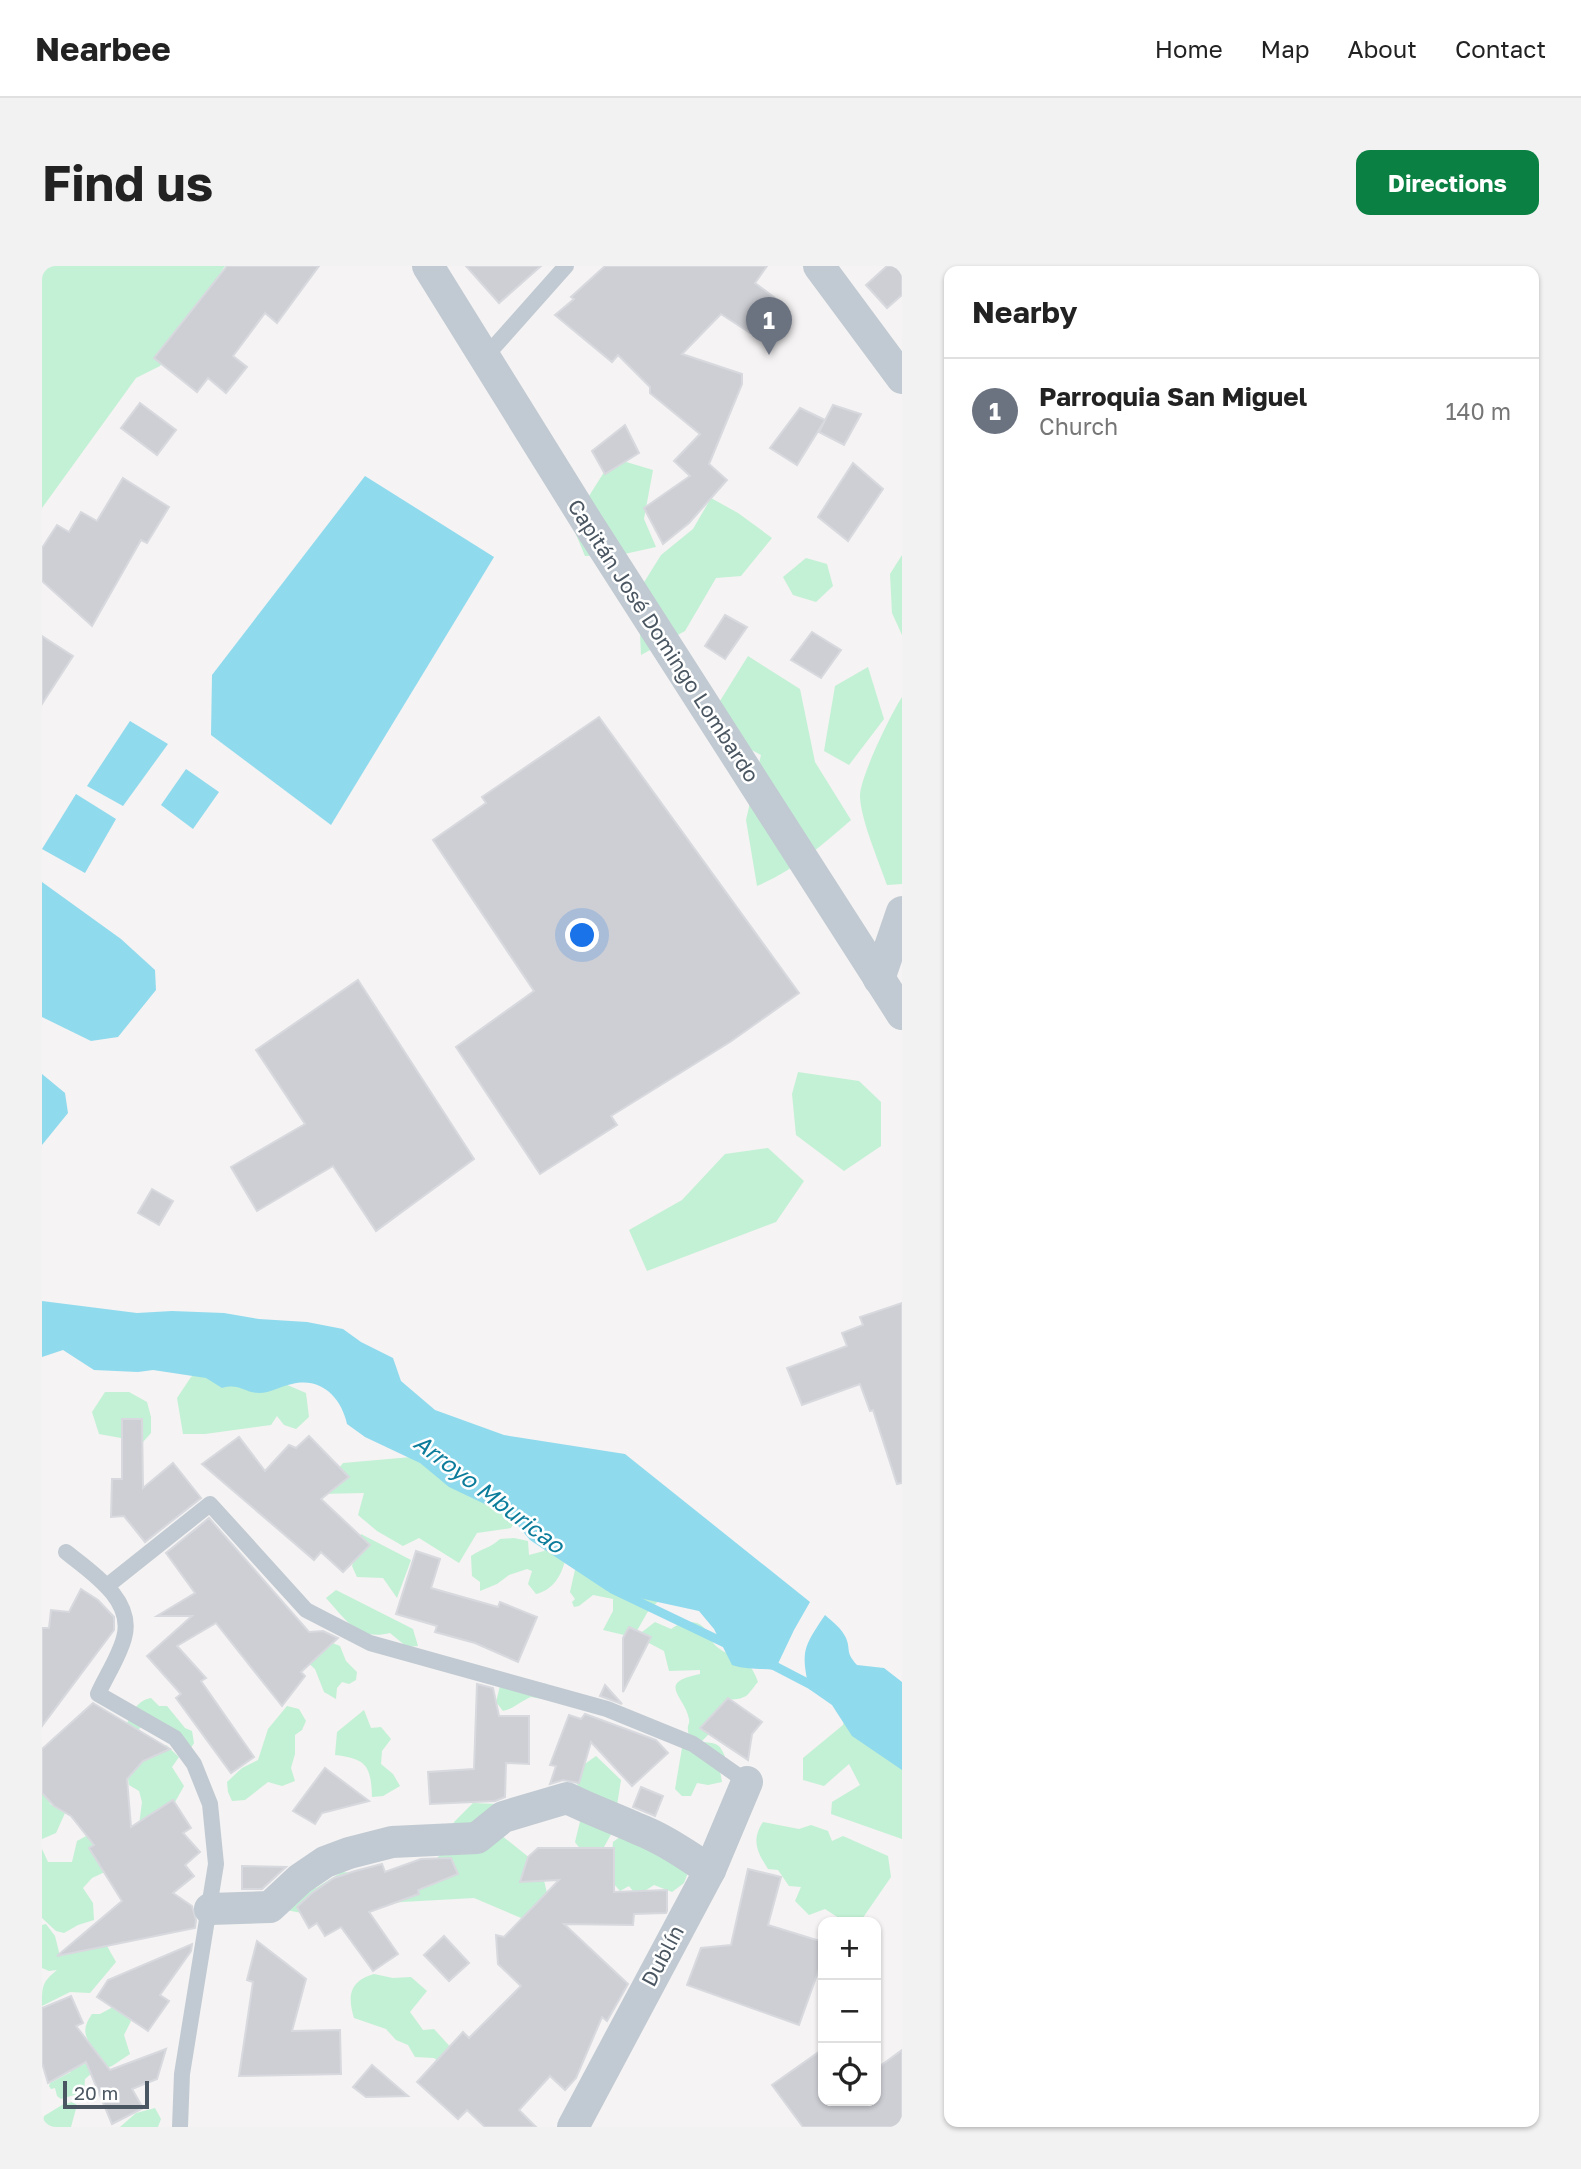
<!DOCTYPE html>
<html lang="en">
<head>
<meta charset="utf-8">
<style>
	:root { --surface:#fff; --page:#f2f2f2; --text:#222; --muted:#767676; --line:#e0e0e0; --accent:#0b8043 }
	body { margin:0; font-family:"Golos Text",sans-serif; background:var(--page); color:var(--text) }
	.controls { position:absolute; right:21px; bottom:21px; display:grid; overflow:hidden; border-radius:14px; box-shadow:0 2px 5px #0004 }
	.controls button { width:63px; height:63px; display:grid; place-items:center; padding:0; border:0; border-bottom:2px solid var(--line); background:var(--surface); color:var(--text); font:35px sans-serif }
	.scale { position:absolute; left:21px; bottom:18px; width:86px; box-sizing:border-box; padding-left:7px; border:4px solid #4a5661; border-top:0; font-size:19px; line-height:24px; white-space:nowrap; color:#4a5661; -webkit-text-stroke:5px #fff; paint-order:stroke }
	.you { position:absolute; left:541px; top:670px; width:24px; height:24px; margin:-18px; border:5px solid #fff; border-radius:50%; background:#1a73e8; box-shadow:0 0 0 10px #1a73e833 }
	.badge { display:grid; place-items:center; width:46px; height:46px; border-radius:50%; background:var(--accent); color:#fff; font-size:23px; font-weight:700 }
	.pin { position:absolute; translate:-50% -58px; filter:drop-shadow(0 2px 4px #0008) }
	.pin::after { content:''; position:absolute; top:37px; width:24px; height:21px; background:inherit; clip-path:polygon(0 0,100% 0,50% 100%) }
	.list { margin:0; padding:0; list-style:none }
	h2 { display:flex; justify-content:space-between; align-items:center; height:91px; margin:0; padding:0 28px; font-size:30px }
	h2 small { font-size:23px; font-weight:400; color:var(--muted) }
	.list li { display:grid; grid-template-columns:46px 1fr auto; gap:21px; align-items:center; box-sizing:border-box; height:105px; padding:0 28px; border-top:2px solid var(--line) }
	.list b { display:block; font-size:26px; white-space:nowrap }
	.list p { margin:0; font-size:23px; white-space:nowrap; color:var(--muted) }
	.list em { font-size:23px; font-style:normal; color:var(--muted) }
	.icon { flex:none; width:38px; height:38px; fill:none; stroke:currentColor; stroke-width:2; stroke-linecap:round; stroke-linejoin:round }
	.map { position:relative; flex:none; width:860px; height:1861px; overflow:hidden; border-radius:14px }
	header { display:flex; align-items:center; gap:42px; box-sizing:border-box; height:98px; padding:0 35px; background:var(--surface); border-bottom:2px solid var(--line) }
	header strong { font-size:33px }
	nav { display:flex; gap:38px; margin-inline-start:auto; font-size:24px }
	.intro { display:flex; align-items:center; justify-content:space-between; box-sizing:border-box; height:168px; padding:0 42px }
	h1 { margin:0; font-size:49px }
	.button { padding:18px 32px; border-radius:14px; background:var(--accent); color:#fff; font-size:24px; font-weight:700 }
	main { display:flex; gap:42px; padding:0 42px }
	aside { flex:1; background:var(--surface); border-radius:14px; box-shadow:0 2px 5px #0004 }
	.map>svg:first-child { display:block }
	.green { fill:#c3f1d5 }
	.water { fill:#90daee }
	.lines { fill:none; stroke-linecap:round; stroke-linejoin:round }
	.stream { stroke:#90daee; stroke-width:9 }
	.building { fill:#cdcfd5; stroke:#d7d9de; stroke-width:2 }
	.lane { stroke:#c1cad2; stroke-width:16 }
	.street { stroke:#c1cad2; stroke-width:32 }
	.labels { text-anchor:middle; stroke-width:5; stroke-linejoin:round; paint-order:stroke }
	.street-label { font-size:21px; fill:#4a5661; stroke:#fff }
	.water-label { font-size:23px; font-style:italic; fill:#0c7c9b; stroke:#fff }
</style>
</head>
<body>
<header>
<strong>Nearbee</strong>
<nav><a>Home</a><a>Map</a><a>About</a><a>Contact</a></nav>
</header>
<div class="intro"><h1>Find us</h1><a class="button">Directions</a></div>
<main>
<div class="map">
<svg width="860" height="1861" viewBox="0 0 860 1861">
	<rect width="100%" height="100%" fill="#f5f3f3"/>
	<g class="green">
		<polygon points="0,0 183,0 118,100 94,112 0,242"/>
		<polygon points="571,192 611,204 602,253 614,281 578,289 543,290 528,254 547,230"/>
		<polygon points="669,232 696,247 730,272 699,310 674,312 643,365 599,389 596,326 619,289 651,263"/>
		<polygon points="860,289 860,369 850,347 848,308"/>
		<polygon points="764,292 785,298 791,320 774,336 751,329 741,311"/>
		<path d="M 706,390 L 758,423 L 773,496 L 809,554 C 779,580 751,605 715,620 L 704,554 L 719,489 L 663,459 Z"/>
		<polygon points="826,401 842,453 807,499 782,485 793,420"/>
		<path d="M 860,431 L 860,618 L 845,619 C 837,596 819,554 818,531 C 817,513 849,448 860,431 Z"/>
		<polygon points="756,806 817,815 839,836 839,880 802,905 754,869 750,828"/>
		<polygon points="726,882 762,915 734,956 605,1005 587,964 640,934 683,888"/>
		<polygon points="166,1098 208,1103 264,1127 267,1151 254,1163 242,1159 235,1150 229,1159 163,1168 141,1168 135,1132 149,1111"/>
		<polygon points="63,1126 87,1126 105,1136 109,1151 109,1167 101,1176 57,1168 50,1146"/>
		<polygon points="381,1190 481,1240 469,1262 435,1267 417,1297 377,1272 361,1280 335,1265 316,1249 322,1227 277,1228 301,1197"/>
		<polygon points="319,1268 369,1294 355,1332 341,1312 315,1311 310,1300"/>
		<path d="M 472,1272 L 486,1275 L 487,1289 L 502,1285 L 506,1279 L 523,1295 C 519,1310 511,1324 494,1328 L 486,1318 L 490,1305 L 485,1303 L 467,1309 L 455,1318 L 438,1325 L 438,1316 L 430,1310 L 429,1290 C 440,1282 447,1283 458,1273 Z"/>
		<polygon points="537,1286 619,1332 605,1347 588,1377 581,1378 582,1369 561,1364 571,1345 571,1333 551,1329 537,1340 532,1341 530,1336 533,1333 528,1326"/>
		<path d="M 294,1324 L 371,1363 L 376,1380 L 365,1381 L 348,1367 C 316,1375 304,1354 284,1332 Z"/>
		<path d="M 613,1356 L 629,1363 C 636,1358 645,1354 655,1357 C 664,1360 667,1371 672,1378 C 688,1395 706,1385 716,1416 C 713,1419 708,1427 704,1430 C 685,1440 682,1421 680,1455 L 659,1476 C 672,1477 678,1476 683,1491 L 676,1494 L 680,1516 L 666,1519 L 655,1517 L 649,1530 L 640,1530 L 633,1523 L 640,1482 L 648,1475 C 648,1472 646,1468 646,1464 C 645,1459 648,1458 647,1453 C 643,1430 613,1417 658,1408 L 658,1404 L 627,1405 L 622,1385 L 605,1376 L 600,1366 Z"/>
		<polygon points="288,1376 298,1380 304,1395 315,1406 314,1414 307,1418 300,1416 295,1422 294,1433 282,1426 273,1403 264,1395"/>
		<path d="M 485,1414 L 505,1418 L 511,1430 L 500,1433 L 489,1431 C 479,1435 471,1443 461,1445 L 454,1436 L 458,1420 Z"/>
		<polygon points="807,1431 860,1490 860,1573 789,1548 790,1536 818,1519 807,1498 782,1520 761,1514 761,1492 801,1459"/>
		<path d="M 109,1432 L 117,1440 L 125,1440 L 143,1462 L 150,1465 L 152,1477 L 145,1488 L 105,1454 L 91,1470 L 83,1462 C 89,1449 93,1435 109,1432 Z"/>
		<polygon points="245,1440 257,1443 264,1455 260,1464 253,1469 253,1488 249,1502 253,1515 240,1520 226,1516 203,1534 190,1535 186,1526 185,1516 200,1502 216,1494 226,1463"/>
		<path d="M 322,1444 L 329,1462 L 339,1461 L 349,1473 L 340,1485 L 339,1498 L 351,1508 L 358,1520 L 341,1530 L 330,1531 C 329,1500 325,1493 293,1489 L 295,1466 Z"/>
		<path d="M 124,1479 L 137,1491 L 130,1501 L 142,1520 L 133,1536 L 97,1559 L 100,1536 L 97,1525 L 87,1519 L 86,1513 L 97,1499 L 95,1493 C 108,1496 117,1489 124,1479 Z"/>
		<polygon points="554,1490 579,1514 571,1565 554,1595 548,1596 533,1576 544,1531 530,1511 533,1505"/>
		<polygon points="0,1510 8,1538 23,1547 14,1567 0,1573"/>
		<polygon points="431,1537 455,1538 454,1565 499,1601 507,1636 491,1657 432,1632 360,1636 270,1649 239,1643 247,1625 274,1622 300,1606 350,1610 385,1602 408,1579 412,1556"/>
		<path d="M 721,1556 L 757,1563 L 769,1559 L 786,1565 L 790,1575 L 801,1570 L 846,1590 L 849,1611 L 818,1656 L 803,1656 L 783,1643 L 767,1649 L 753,1635 L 759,1621 L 747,1620 L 736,1604 L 726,1603 C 715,1586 709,1574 721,1556 Z"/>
		<polygon points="61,1566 65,1605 50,1612 41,1622 51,1637 52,1654 36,1659 22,1667 14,1665 0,1652 0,1583 6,1596 30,1596 35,1575 46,1569"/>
		<polygon points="579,1570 647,1604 642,1617 630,1626 612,1619 595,1630 587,1620 578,1625 565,1610 569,1598 571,1576"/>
		<path d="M 4,1658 L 13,1670 L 18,1690 L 65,1680 L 74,1696 L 48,1727 L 28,1726 L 0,1740 C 0,1720 0,1716 15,1704 L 7,1705 L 0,1702 L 0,1659 Z"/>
		<path d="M 332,1708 L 351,1712 L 369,1711 L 385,1725 L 368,1746 L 381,1764 L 392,1763 L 423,1797 L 400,1798 L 392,1792 L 373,1791 L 366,1779 L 354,1774 L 344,1763 L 312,1752 C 305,1729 308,1715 332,1708 Z"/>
		<path d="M 71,1741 L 82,1746 L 89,1755 L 82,1769 L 88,1788 L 70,1800 L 50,1807 L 43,1813 L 42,1826 L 19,1833 L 15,1830 L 13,1822 L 9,1823 L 7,1820 L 8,1817 L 29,1806 L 24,1802 L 34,1782 L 39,1800 L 57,1790 C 45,1773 37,1767 50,1748 L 58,1748 Z"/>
		<polygon points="30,1836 35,1839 29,1861 0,1861 2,1850 20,1839"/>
		<polygon points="113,1842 119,1853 116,1861 78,1861 94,1847"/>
	</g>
	<g class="water">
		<polygon points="323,210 452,291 289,559 169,469 170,409"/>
		<polygon points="88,455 126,478 81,540 45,520"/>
		<polygon points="144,503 177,526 151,563 119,539"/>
		<polygon points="34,528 74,553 43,607 0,583"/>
		<polygon points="0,616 79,673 113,704 114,724 76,771 49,775 0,751"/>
		<polygon points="0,808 23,827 26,847 0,879"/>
		<path d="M 0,1035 L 95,1047 L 130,1045 L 182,1047 L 217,1053 L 265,1056 L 301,1063 L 319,1076 L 351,1092 L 359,1115 L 393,1144 L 462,1169 L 583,1188 L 768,1336 L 752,1364 L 733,1404 C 718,1402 705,1404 690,1399 L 672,1363 L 657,1345 L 565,1325 L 488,1274 L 468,1250 L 407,1221 L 378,1197 L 323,1171 L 305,1158 C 299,1131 279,1111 250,1118 C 239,1120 228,1127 217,1127 C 202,1127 198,1117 180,1122 L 164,1112 L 111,1104 L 96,1106 L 52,1104 L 21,1084 L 0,1091 Z"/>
		<path d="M 783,1349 C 791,1356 800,1363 804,1372 C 809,1384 803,1386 815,1399 L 842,1402 L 860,1416 L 860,1504 L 810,1470 L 790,1439 L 767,1423 C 759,1384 761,1382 783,1349 Z"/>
	</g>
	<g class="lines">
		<g class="stream">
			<polyline points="570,1323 687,1379"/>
			<polyline points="725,1396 775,1422"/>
		</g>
	</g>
	<g class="building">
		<polygon points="185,0 277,0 235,57 223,47 191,90 205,101 184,127 166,112 155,126 112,92"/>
		<polygon points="424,0 499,0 457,37"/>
		<polygon points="563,0 725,0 713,17 733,32 708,67 679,48 640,88 700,108 700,118 667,198 685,214 647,257 621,278 602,242 648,210 632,195 658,168 608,127 608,121 576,89 570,96 513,49 532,33 529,31"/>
		<polygon points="845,0 860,0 860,29 845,42 824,19"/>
		<polygon points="98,137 134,164 115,189 79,162"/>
		<polygon points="791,139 819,148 802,179 777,166"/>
		<polygon points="758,142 783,154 755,199 728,182"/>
		<polygon points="583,159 597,187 563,208 550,185"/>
		<polygon points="811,197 841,223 806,275 776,251"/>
		<polygon points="81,212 127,241 105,277 99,274 50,360 0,315 0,282 15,259 27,266 39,246 55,255"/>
		<polygon points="683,349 705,361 683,393 663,380"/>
		<polygon points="770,366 799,384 779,412 749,394"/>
		<polygon points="0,370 31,390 0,438"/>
		<polygon points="557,451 757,727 688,776 569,850 575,859 498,908 414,781 492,725 391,574 444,537 440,531"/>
		<polygon points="316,714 432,893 334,965 291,900 215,945 189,901 263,858 214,784"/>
		<polygon points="110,923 131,935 117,959 96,947"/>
		<polygon points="860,1037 860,1217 855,1218 831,1144 828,1145 818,1118 760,1139 745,1102 805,1080 800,1067 821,1059 818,1051"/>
		<polygon points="80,1153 100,1153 101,1222 131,1197 159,1232 103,1276 82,1250 69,1251 70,1213 80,1213"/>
		<polygon points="267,1170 307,1211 279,1233 328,1279 301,1306 279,1286 272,1294 160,1198 197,1171 223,1205 247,1179 254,1182"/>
		<polygon points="167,1252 267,1366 281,1365 296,1372 259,1406 263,1410 240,1440 174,1357 135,1380 164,1412 159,1415 212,1491 189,1507 134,1432 139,1428 105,1390 150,1350 115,1350 153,1327 124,1287"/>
		<polygon points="374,1285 398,1293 389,1322 456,1341 458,1336 495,1351 476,1396 433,1377 393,1366 395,1360 354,1348"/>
		<polygon points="39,1323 56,1334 72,1351 72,1364 0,1460 0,1362 7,1362 9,1344 27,1346"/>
		<polygon points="587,1361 609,1371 581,1426 581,1372"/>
		<polygon points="435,1418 451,1422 457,1450 487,1450 487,1498 464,1497 463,1531 453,1535 388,1538 386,1506 432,1503"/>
		<polygon points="563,1419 580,1438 558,1430"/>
		<polygon points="686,1432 720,1456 710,1468 706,1494 658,1462"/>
		<polygon points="51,1437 128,1483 101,1495 85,1513 89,1561 131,1534 149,1562 141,1567 158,1586 143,1599 152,1610 131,1627 150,1640 154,1654 153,1662 15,1690 80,1635 47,1582 52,1579 29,1550 12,1540 0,1527 0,1483"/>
		<polygon points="543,1448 614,1474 626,1487 590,1520 549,1476 537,1517 521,1514 508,1518 514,1500 508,1499 527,1449 539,1453"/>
		<polygon points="283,1502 327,1535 280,1547 273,1558 251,1545"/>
		<polygon points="599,1521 621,1530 613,1550 591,1541"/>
		<polygon points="496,1582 572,1582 572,1626 625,1624 625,1645 624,1647 592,1648 591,1659 522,1658 586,1718 565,1755 560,1751 534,1812 523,1824 508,1810 477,1844 494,1861 443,1861 425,1844 416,1853 375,1816 421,1766 427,1772 479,1720 456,1698 454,1669 462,1671 517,1614 478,1616 486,1591"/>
		<polygon points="409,1592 416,1608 376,1624 377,1628 327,1646 356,1688 331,1705 299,1661 283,1670 275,1657 267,1662 255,1641 270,1627 292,1612 313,1605 340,1598 343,1606 379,1593"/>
		<polygon points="200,1600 244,1601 220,1623 200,1623"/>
		<polygon points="706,1603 739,1611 726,1659 781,1676 781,1692 757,1759 645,1719 659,1682 689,1679"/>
		<polygon points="402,1670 427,1697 407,1715 382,1689"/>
		<polygon points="215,1675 264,1713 250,1765 298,1764 299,1808 197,1810 211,1716 205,1714"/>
		<polygon points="150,1678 149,1685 118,1729 127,1735 106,1765 55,1731 66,1714"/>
		<polygon points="29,1730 41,1757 34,1760 68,1804 124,1783 115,1813 90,1823 101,1842 70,1858 44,1796 6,1817 0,1797 0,1742"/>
		<polygon points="781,1783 781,1835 834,1835 834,1803 860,1784 860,1861 761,1861 730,1819"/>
		<polygon points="330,1799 366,1830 324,1831 311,1821"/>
	</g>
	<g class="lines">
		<g class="lane">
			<polyline points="443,91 524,0"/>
			<path d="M 24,1286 C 49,1306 93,1334 82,1372 C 77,1391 64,1410 56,1428 L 133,1472 L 152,1498 L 168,1538 L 174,1598 L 140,1808 L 138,1861"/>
			<polyline points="65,1320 168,1238 264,1344 328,1377 565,1443 651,1478 705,1516"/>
		</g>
		<g class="street">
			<polyline points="386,0 545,256 860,748"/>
			<polyline points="777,0 860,112"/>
			<polyline points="837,713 860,646"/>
			<path d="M 168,1643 L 228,1641 L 258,1613 L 283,1596 L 307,1587 L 350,1576 L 435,1572 L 461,1551 L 525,1532 C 549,1544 572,1552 596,1563 C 622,1573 644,1589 668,1604"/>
			<polyline points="531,1861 668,1604 705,1516"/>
		</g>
	</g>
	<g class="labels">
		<g class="street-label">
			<text transform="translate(621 375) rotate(57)" y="7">Capitán José Domingo Lombardo</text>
			<text transform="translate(621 1690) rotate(-62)" y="7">Dublín</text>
		</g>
		<g class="water-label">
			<text transform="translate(447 1228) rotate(37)" y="8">Arroyo Mburicao</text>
		</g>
	</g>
</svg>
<div class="controls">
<button>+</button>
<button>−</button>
<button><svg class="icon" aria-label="locate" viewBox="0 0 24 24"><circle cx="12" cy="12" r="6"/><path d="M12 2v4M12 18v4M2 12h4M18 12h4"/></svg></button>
</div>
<div class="scale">20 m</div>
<div class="you"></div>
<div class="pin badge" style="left:727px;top:89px;background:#6b7280">1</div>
</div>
<aside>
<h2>Nearby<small></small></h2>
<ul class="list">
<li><span class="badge" style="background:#6b7280">1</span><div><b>Parroquia San Miguel</b><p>Church</p></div><em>140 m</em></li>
</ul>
</aside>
</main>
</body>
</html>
